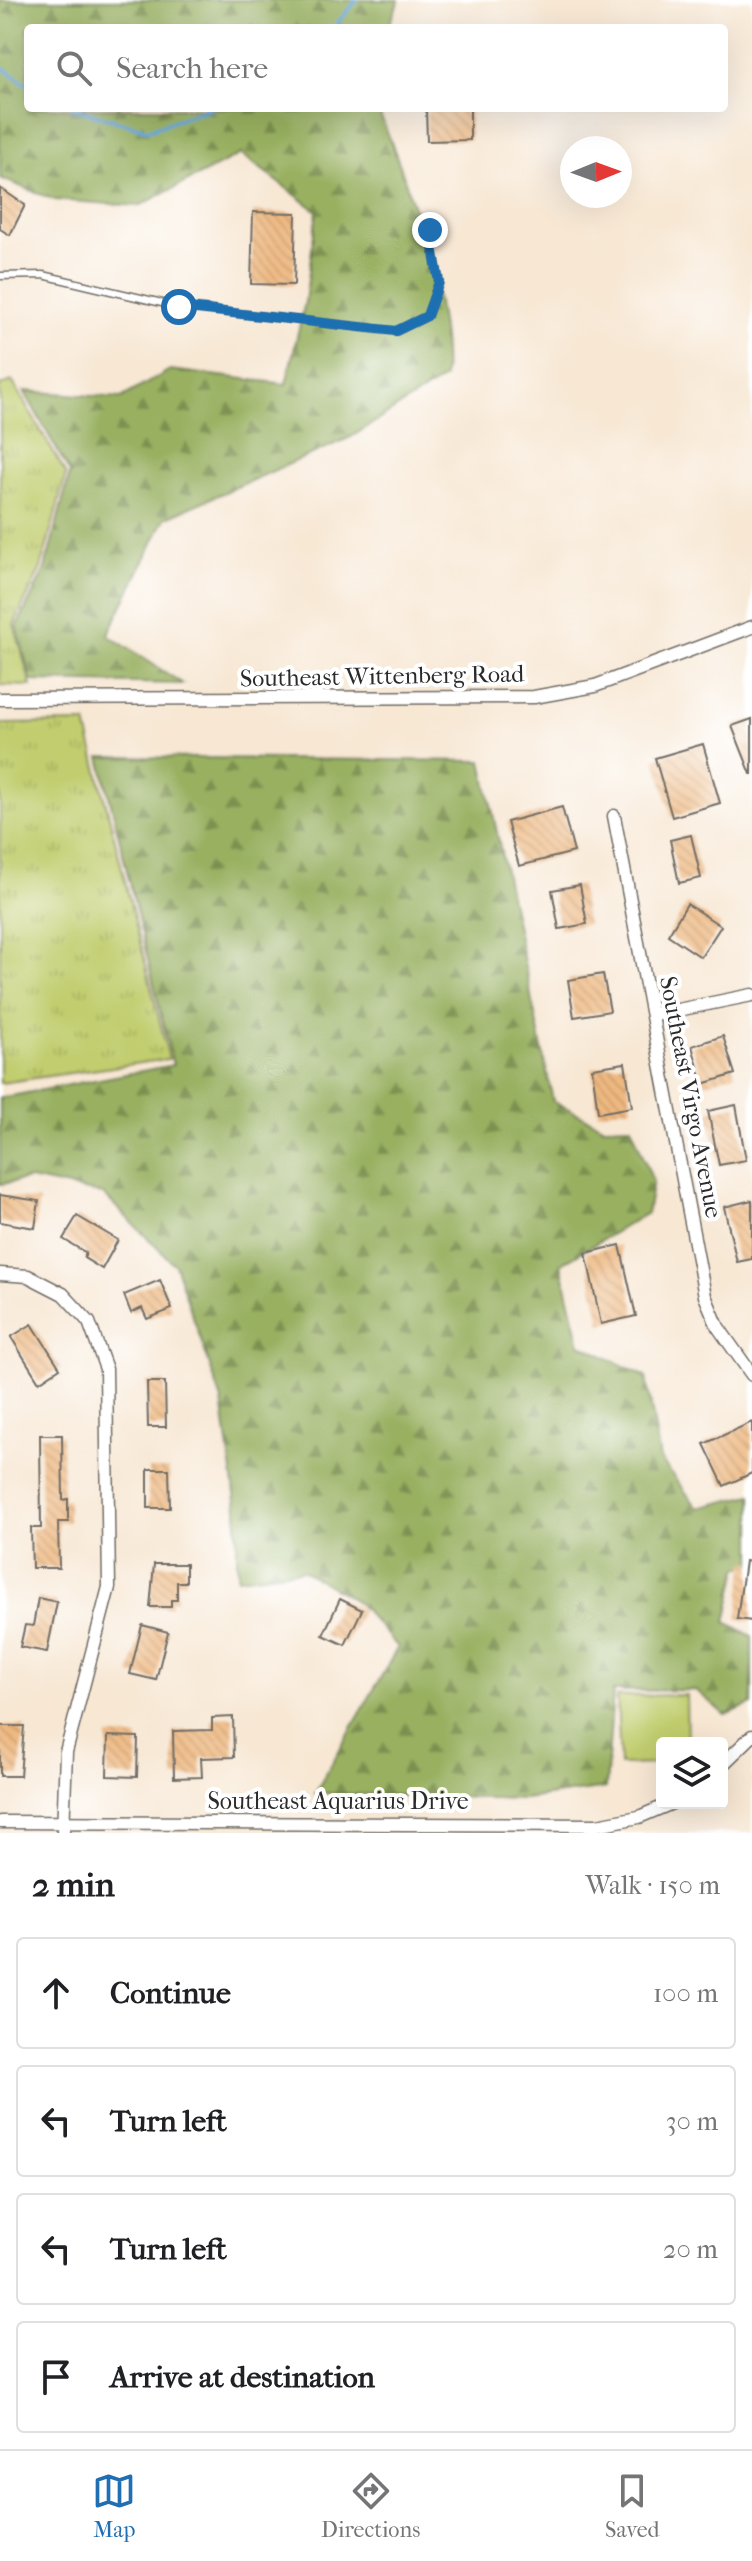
<!DOCTYPE html>
<html lang="en">
<head>
<meta charset="utf-8">
<style>
	:root { --surface:#fff; --page:#f2f2f2; --text:#202124; --muted:#757577; --line:#e0e0e0; --accent:#1f6fb2 }
	body { margin:0; font-family:"IM FELL French Canon",serif; background:var(--page); color:var(--text) }
	.controls { position:absolute; right:24px; bottom:24px; display:grid; overflow:hidden; border-radius:8px; box-shadow:0 8px 32px #0002 }
	.controls button { width:72px; height:72px; display:grid; place-items:center; padding:0; border:0; border-bottom:2px solid var(--line); background:var(--surface); color:var(--text); font:40px sans-serif }
	.compass { position:absolute; left:560px; top:136px; width:72px; height:72px; border-radius:50%; background:var(--surface); box-shadow:0 8px 32px #0002; rotate:89deg }
	.stop { position:absolute; width:24px; height:24px; margin:-18px; border:6px solid #1f6fb2; border-radius:50%; background:#fff }
	.stop.end { background:#1f6fb2; border-color:#fff; box-shadow:0 2px 8px #0008 }
	.list { margin:0; padding:0; list-style:none }
	h2 { display:flex; justify-content:space-between; align-items:center; height:104px; margin:0; padding:0 32px; font-size:34px }
	h2 small { font-size:26px; font-weight:400; color:var(--muted) }
	.list li { display:grid; grid-template-columns:52px 1fr auto; gap:24px; align-items:center; box-sizing:border-box; height:112px; margin:0 16px 16px; padding:0 16px; border:2px solid var(--line); border-radius:8px }
	.list b { display:block; font-size:30px; white-space:nowrap }
	.list em { font-size:26px; font-style:normal; color:var(--muted) }
	.icon { flex:none; width:44px; height:44px; fill:none; stroke:currentColor; stroke-width:2; stroke-linecap:round; stroke-linejoin:round }
	.map { position:relative; flex:none; width:752px; height:1833px; overflow:hidden }
	.search { position:absolute; background:var(--surface); box-shadow:0 8px 32px #0002; left:24px; right:24px; top:24px; height:88px; display:flex; align-items:center; gap:20px; box-sizing:border-box; padding:0 28px; border-radius:8px; color:var(--muted); font-size:30px }
	.sheet { height:616px; background:var(--surface) }
	nav { display:flex; justify-content:space-around; align-items:center; box-sizing:border-box; height:112px; border-top:2px solid var(--line); background:var(--surface); font-size:22px; color:var(--muted) }
	nav a { display:grid; justify-items:center; gap:4px }
	nav .on { color:var(--accent) }
	.map>svg:first-child { display:block }
	.grass { fill:url(#grass-tufts); stroke:#767c4c; stroke-width:2 }
	.forest { fill:url(#forest-firs); stroke:#626e46; stroke-width:2 }
	.garden { fill:#c1cd6e; stroke:#767c4c; stroke-width:2 }
	.lines { fill:none; stroke-linecap:round; stroke-linejoin:round }
	.stream { stroke:#63a6d8; stroke-width:4 }
	.building { fill:url(#building-back-hatch) }
	.lane-casing { stroke:#726d66; stroke-width:9 }
	.street-casing { stroke:#726d66; stroke-width:15 }
	.lane { stroke:#fff; stroke-width:6 }
	.street { stroke:#fff; stroke-width:12 }
	.route { stroke:#1f6fb2; stroke-width:10 }
	.labels { text-anchor:middle; stroke-width:8; stroke-linejoin:round; paint-order:stroke }
	.street-label { font-size:24px; fill:#2b2b2b; stroke:#fff }
</style>
</head>
<body>
<div class="map">
<svg width="752" height="1833" viewBox="0 0 752 1833">
	<defs>
		<pattern id="grass-tufts" width="24" height="20" patternUnits="userSpaceOnUse" patternTransform="scale(2)"><rect width="24" height="20" fill="#c1cd6e"/><path d="M3 7l-1-3M5 7V3M7 7l1-3M15 17l-1-3M17 17v-4M19 17l1-3" fill="none" stroke="#a6b05f"/></pattern>
		<pattern id="forest-firs" width="22" height="20" patternUnits="userSpaceOnUse" patternTransform="scale(2)"><rect width="22" height="20" fill="#98b061"/><path d="M5 1l3.5 6h-7zM16 11l3.5 6h-7z" fill="#7c8f50"/></pattern>
		<pattern id="building-back-hatch" width="6" height="6" patternUnits="userSpaceOnUse" patternTransform="scale(2)"><rect width="6" height="6" fill="#eeb880"/><path d="M-1 5l2 2M0 0l6 6M5-1l2 2" fill="none" stroke="#cc9e6f"/></pattern>
	</defs>
	<rect width="100%" height="100%" fill="#fff"/>
	<filter id="ink" filterUnits="userSpaceOnUse"><feTurbulence type="fractalNoise" baseFrequency=".0125" numOctaves="2"/><feDisplacementMap in="SourceGraphic" scale="16" xChannelSelector="R" yChannelSelector="G"/><feConvolveMatrix kernelMatrix="1 2 1 2 8 2 1 2 1" color-interpolation-filters="sRGB"/></filter>
	<filter id="wash" filterUnits="userSpaceOnUse"><feTurbulence type="fractalNoise" baseFrequency=".006" numOctaves="4" result="noise"/><feDisplacementMap in="SourceGraphic" scale="32" xChannelSelector="R" yChannelSelector="G"/><feGaussianBlur stdDeviation="1.8" result="paint"/><feColorMatrix in="noise" values="0 0 0 0 0 0 0 0 0 0 0 0 0 0 0 0 0 1.4 0 .05"/><feComposite in="paint" operator="in"/></filter>
	<g filter="url(#wash)">
		<rect width="100%" height="100%" fill="#f7e7d3"/>
		<g class="grass">
			<polygon points="12,381 66,474 41,568 14,624 31,686 0,685 0,386"/>
			<polygon points="86,723 169,1059 0,1083 0,724"/>
		</g>
		<g class="forest">
			<path d="M 0,0 L 399,0 L 388,28 L 28,28 L 28,108 L 377,108 C 407,176 449,305 444,378 L 351,437 L 165,518 L 108,635 L 183,684 L 31,681 L 17,626 L 45,569 L 70,473 L 24,391 L 121,398 L 170,370 L 286,384 L 305,302 L 317,211 L 241,154 L 139,206 L 55,200 L 0,178 Z"/>
			<polygon points="100,757 482,761 553,1101 604,1127 631,1126 653,1181 647,1213 561,1264 580,1344 646,1377 660,1459 698,1508 752,1495 752,1564 738,1568 726,1622 752,1636 752,1704 725,1715 696,1690 613,1691 606,1788 524,1799 315,1793 398,1647 356,1601 302,1570 237,1578 237,1508 222,1401 175,1265 103,1194 30,1179 0,1184 0,1098 173,1065"/>
		</g>
		<polygon class="garden" points="686,1695 687,1743 662,1743 662,1764 620,1765 617,1696"/>
		<g class="lines">
			<g class="stream">
				<polyline points="333,28 357,0"/>
				<polyline points="0,66 28,85"/>
				<polyline points="72,108 148,130 211,108"/>
			</g>
		</g>
		<g id="blocks">
			<g class="building">
				<polygon points="426,108 470,108 470,140 427,141"/>
				<polygon points="0,188 25,205 10,235 0,229"/>
				<polygon points="253,212 296,213 294,285 251,284"/>
				<polygon points="752,719 752,774 751,774 732,726"/>
				<polygon points="703,744 720,803 672,817 655,758"/>
				<polygon points="562,807 574,852 519,866 507,822"/>
				<polygon points="691,835 701,878 679,883 670,840"/>
				<polygon points="580,885 587,924 559,929 552,890"/>
				<polygon points="687,904 721,926 701,957 668,935"/>
				<polygon points="603,974 610,1011 574,1017 568,980"/>
				<polygon points="723,1036 735,1074 703,1084 692,1046"/>
				<polygon points="625,1063 632,1107 598,1113 592,1068"/>
				<polygon points="736,1105 746,1160 719,1165 708,1111"/>
				<polygon points="0,1195 39,1201 35,1228 0,1222"/>
				<polygon points="752,1200 752,1259 737,1262 724,1207"/>
				<polygon points="77,1216 118,1240 102,1269 84,1258 86,1253 63,1239"/>
				<polygon points="620,1245 636,1316 601,1324 586,1253"/>
				<polygon points="160,1280 172,1309 147,1319 142,1308 131,1313 124,1295"/>
				<polygon points="32,1324 60,1368 39,1382 11,1337"/>
				<polygon points="147,1382 165,1382 166,1427 148,1427"/>
				<polygon points="752,1422 752,1473 724,1486 704,1444"/>
				<polygon points="40,1435 62,1435 63,1500 68,1499 68,1522 58,1522 59,1568 32,1568 31,1528 41,1528"/>
				<polygon points="148,1469 169,1469 170,1508 148,1508"/>
				<polygon points="745,1561 752,1562 752,1621 737,1619"/>
				<polygon points="154,1564 186,1564 186,1582 177,1582 177,1600 171,1600 171,1607 150,1607"/>
				<polygon points="38,1598 57,1602 47,1652 20,1647 25,1625 33,1626"/>
				<polygon points="340,1599 362,1610 345,1645 323,1635"/>
				<polygon points="142,1625 168,1632 156,1680 130,1674"/>
				<polygon points="233,1717 234,1757 201,1758 202,1777 174,1778 173,1731 212,1730 212,1718"/>
				<polygon points="0,1726 24,1726 20,1776 0,1776"/>
				<polygon points="108,1736 138,1737 137,1777 107,1776"/>
			</g>
		</g>
	</g>
	<g filter="url(#ink)">
		<use href="#blocks" fill-opacity="0" stroke="#726d66" stroke-width="2"/>
		<g class="lines">
			<g class="lane-casing">
				<polyline id="lane" points="0,276 43,275 179,307 396,331 427,316 439,282 430,230"/>
			</g>
			<g class="street-casing">
				<g id="street">
					<polyline points="0,699 534,697 595,686 752,627"/>
					<polyline points="614,816 705,1296 718,1327 752,1375"/>
					<polyline points="653,1015 752,995"/>
					<polyline points="0,1274 28,1276 63,1294 89,1322 106,1369 109,1587 66,1752 63,1833"/>
					<polyline points="722,1765 752,1736"/>
					<polyline points="0,1822 597,1825 639,1817 672,1803"/>
				</g>
			</g>
			<use href="#lane" class="lane"/>
			<use href="#street" class="street"/>
		</g>
	</g>
	<g class="lines" filter="url(#ink)">
		<polyline class="route" points="179,307 396,331 427,316 439,282 430,230"/>
	</g>
	<g class="labels">
		<g class="street-label">
			<text transform="translate(382 676) rotate(-1)" y="8">Southeast Wittenberg Road</text>
			<text transform="translate(691 1097) rotate(79)" y="8">Southeast Virgo Avenue</text>
			<text x="338" y="1809">Southeast Aquarius Drive</text>
		</g>
	</g>
</svg>
<div class="controls">
<button><svg class="icon" aria-label="layers" viewBox="0 0 24 24"><path d="M12 4l9 5-9 5-9-5zM3 14l9 5 9-5"/></svg></button>
</div>
<svg class="compass" viewBox="-18 -18 36 36"><path d="M0-13l5 13h-10z" fill="#e53935"/><path d="M0 13l5-13h-10z" fill="#757577"/></svg>
<div class="stop" style="left:179px;top:307px"></div>
<div class="stop end" style="left:430px;top:230px"></div>
<div class="search"><svg class="icon" aria-label="search" viewBox="0 0 24 24"><circle cx="10" cy="10" r="6"/><path d="M15 15l6 6"/></svg>Search here</div>
</div>
<section class="sheet">
<h2>2 min<small>Walk · 150 m</small></h2>
<ul class="list">
<li><svg class="icon" aria-label="ahead" viewBox="0 0 24 24"><path d="M12 20V5M6 11l6-6 6 6"/></svg><div><b>Continue</b></div><em>100 m</em></li>
<li><svg class="icon" aria-label="left" viewBox="0 0 24 24"><path d="M17 20v-9H6M10 6l-5 5 5 5"/></svg><div><b>Turn left</b></div><em>30 m</em></li>
<li><svg class="icon" aria-label="left" viewBox="0 0 24 24"><path d="M17 20v-9H6M10 6l-5 5 5 5"/></svg><div><b>Turn left</b></div><em>20 m</em></li>
<li><svg class="icon" aria-label="arrive" viewBox="0 0 24 24"><path d="M6 21V4h12l-3 4 3 4H6"/></svg><div><b>Arrive at destination</b></div></li>
</ul>
</section>
<nav>
<a class="on"><svg class="icon" aria-label="map" viewBox="0 0 24 24"><path d="M3 6l6-2 6 2 6-2v14l-6 2-6-2-6 2zM9 4v14M15 6v14"/></svg>Map</a>
<a><svg class="icon" aria-label="directions" viewBox="0 0 24 24"><path d="M12 3l9 9-9 9-9-9zM9 14v-3h6M13 9l2 2-2 2"/></svg>Directions</a>
<a><svg class="icon" aria-label="saved" viewBox="0 0 24 24"><path d="M7 4h10v16l-5-4-5 4z"/></svg>Saved</a>
</nav>
</body>
</html>
